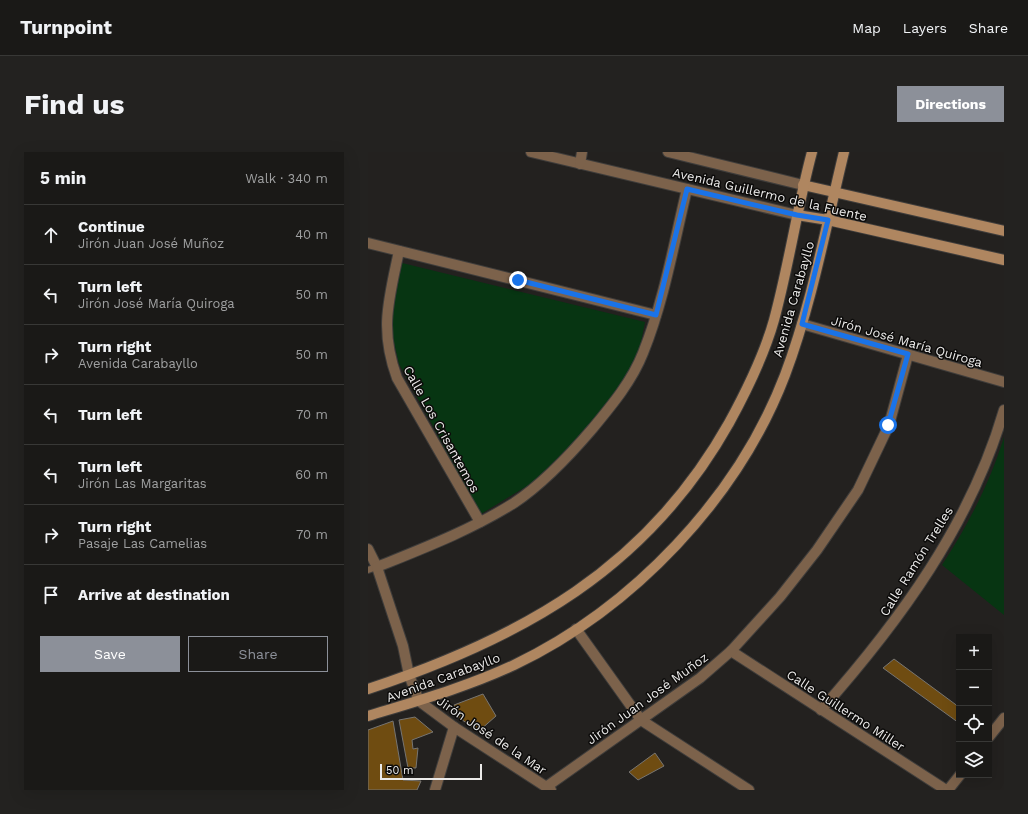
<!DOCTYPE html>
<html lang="en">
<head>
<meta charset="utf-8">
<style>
	:root { --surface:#1a1917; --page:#232220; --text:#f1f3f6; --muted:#9fa0a1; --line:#383836; --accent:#8c9099 }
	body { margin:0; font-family:"Work Sans",sans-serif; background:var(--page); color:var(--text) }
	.controls { position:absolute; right:12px; bottom:12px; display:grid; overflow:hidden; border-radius:0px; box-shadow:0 4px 16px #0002 }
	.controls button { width:36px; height:36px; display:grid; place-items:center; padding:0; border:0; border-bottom:1px solid var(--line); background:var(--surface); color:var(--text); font:20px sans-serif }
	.scale { position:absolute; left:12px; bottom:10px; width:102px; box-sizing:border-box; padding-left:4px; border:2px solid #ebeae9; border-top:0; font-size:11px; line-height:14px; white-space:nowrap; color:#ebeae9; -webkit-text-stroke:3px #0c0b0a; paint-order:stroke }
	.stop { position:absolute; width:12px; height:12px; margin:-9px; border:3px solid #1a73e8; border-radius:50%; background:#fff }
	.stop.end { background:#1a73e8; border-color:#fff; box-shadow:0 1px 4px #0008 }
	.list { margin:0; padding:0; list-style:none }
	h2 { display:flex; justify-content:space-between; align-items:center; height:52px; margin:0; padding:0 16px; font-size:17px }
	h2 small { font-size:13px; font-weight:400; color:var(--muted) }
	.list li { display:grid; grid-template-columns:26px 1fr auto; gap:12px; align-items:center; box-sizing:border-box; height:60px; padding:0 16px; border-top:1px solid var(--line) }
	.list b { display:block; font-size:15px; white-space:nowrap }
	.list p { margin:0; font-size:13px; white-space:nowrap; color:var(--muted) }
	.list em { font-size:13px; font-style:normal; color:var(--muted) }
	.actions { display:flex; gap:8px; padding:12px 16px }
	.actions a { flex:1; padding:9px 0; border:1px solid var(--accent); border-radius:0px; text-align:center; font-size:14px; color:var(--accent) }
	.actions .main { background:var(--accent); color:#fff }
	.icon { flex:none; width:22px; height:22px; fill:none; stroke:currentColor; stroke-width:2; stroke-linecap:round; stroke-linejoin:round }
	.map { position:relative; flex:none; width:636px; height:638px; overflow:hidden; border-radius:0px }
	header { display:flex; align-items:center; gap:24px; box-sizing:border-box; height:56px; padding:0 20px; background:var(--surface); border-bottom:1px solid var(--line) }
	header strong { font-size:19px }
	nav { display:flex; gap:22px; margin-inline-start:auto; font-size:14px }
	.intro { display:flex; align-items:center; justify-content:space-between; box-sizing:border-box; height:96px; padding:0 24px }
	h1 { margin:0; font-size:28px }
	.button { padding:10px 18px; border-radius:0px; background:var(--accent); color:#fff; font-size:14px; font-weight:700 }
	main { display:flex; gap:24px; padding:0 24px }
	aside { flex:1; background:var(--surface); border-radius:0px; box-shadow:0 4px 16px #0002 }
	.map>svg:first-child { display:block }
	.green { fill:#073512 }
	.building { fill:#6f4c11; stroke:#777572 }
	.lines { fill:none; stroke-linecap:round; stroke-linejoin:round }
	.service-casing { stroke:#3f3d3b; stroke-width:8 }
	.minor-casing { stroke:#3f3d3b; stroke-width:12 }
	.secondary-casing { stroke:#3f3d3b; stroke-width:12 }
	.service { stroke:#7c624b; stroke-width:6 }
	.minor { stroke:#7c624b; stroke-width:10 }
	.secondary { stroke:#af8660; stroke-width:10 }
	.route { stroke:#1a73e8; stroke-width:5 }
	.labels { text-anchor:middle; stroke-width:3; stroke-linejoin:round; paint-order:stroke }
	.street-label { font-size:13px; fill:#ebeae9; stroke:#0c0b0a }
</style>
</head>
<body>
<header>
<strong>Turnpoint</strong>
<nav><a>Map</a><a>Layers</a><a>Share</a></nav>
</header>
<div class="intro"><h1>Find us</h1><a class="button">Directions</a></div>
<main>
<aside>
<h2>5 min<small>Walk · 340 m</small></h2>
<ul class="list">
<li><svg class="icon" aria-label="ahead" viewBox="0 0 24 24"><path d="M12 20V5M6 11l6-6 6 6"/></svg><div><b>Continue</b><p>Jirón Juan José Muñoz</p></div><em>40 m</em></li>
<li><svg class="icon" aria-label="left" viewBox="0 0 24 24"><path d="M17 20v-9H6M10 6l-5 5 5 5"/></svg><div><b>Turn left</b><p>Jirón José María Quiroga</p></div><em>50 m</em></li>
<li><svg class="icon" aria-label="right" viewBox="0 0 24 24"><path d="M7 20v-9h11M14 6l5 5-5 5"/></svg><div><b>Turn right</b><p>Avenida Carabayllo</p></div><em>50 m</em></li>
<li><svg class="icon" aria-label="left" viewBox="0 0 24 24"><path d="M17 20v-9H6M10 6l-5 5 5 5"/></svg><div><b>Turn left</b></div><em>70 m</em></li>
<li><svg class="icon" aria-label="left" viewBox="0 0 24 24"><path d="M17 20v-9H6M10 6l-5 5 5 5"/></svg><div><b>Turn left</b><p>Jirón Las Margaritas</p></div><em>60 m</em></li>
<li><svg class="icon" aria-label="right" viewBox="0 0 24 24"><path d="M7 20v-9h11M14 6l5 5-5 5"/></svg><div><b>Turn right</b><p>Pasaje Las Camelias</p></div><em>70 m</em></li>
<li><svg class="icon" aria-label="arrive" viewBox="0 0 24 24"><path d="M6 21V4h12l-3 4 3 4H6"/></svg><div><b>Arrive at destination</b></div></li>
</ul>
<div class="actions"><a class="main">Save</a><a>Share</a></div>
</aside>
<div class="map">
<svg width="636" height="638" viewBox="0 0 636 638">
	<rect width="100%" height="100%" fill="#23211f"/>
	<g class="green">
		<polygon points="34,111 277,170 272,195 259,225 228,264 201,295 164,331 113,362 31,212 25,186 25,158"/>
		<path d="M 636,285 L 636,463 L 574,413 C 600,373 622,331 636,285 Z"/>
	</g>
	<g class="building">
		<polygon points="526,507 591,555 591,571 515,516"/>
		<polygon points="115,542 128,564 111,579 88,564 86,553"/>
		<polygon points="47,565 65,580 44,588 45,597 50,596 48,616 40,616 31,568"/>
		<polygon points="25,569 35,628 53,629 49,638 0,638 0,578"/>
		<polygon points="287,601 296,614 270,628 261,620"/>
	</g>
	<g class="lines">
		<g class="service-casing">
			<polyline id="service" points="0,418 9,415"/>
		</g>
		<g class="minor-casing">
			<g id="minor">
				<polyline points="163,0 429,63"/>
				<polyline points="300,0 435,33"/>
				<polyline points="212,12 214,0"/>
				<polyline points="0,91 288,163"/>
				<path d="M 31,99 C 21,147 11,177 29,226 L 112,370"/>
				<polyline points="434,172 636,230"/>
				<polyline points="0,397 9,415 35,494 41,523 51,549 86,575 183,638"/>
				<path d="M 9,415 C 56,396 103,378 146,351 C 176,331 202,303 225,276 C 244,253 264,229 275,201 C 296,149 306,91 319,37"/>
				<polyline points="208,477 273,568 381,638"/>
				<polyline points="363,499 578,638"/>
				<path d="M 453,558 C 531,470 603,372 636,258"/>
				<polyline points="621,585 636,566"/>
				<polyline points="178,635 332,526 363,499 412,445 449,398 490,338 521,273 540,203"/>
				<polyline points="67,638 86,575"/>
				<polyline points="580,638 592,623"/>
			</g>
		</g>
		<g class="secondary-casing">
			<g id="secondary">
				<polyline points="435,33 636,79"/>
				<polyline points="429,63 460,68 636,108"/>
				<path d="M 0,537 C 154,486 279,417 361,271 C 379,238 396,204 406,168 C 421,113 429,56 444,0"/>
				<path d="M 0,564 C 49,549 99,535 146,513 C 265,456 370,346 417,223 C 444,151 458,74 476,0"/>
			</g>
		</g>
		<use href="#service" class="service"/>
		<use href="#minor" class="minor"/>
		<use href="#secondary" class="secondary"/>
	</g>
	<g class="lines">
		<polyline class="route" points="150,128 288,163 319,37 429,63 460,68 434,172 540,202 520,273"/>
	</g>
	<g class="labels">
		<g class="street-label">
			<text transform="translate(402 42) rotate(13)" y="5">Avenida Guillermo de la Fuente</text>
			<text transform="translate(425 147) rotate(-74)" y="5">Avenida Carabayllo</text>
			<text transform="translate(539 189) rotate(16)" y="5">Jirón José María Quiroga</text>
			<text transform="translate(74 277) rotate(61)" y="5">Calle Los Crisantemos</text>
			<text transform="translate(548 409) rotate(-58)" y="5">Calle Ramón Trelles</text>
			<text transform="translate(75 525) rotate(-20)" y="5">Avenida Carabayllo</text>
			<text transform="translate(279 546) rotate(-36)" y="5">Jirón Juan José Muñoz</text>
			<text transform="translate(478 558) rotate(33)" y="5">Calle Guillermo Miller</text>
			<text transform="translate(124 583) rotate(34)" y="5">Jirón José de la Mar</text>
		</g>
	</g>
</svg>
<div class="controls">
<button>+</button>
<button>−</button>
<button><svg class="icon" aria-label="locate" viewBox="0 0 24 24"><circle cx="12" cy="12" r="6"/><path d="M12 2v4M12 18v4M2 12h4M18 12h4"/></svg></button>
<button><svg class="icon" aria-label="layers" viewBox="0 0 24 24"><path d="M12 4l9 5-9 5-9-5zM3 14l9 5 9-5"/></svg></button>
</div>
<div class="scale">50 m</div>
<div class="stop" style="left:520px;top:273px"></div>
<div class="stop end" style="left:150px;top:128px"></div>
</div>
</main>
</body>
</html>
